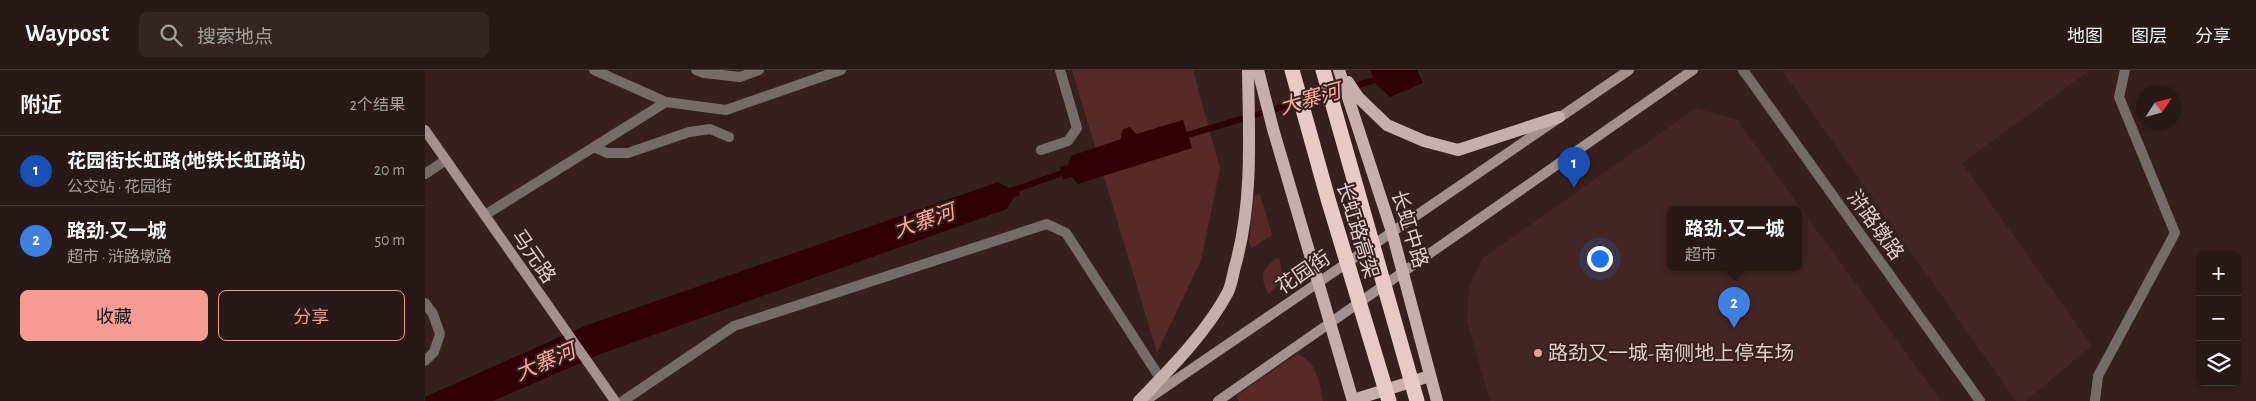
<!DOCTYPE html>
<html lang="zh">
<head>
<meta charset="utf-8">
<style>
	:root { --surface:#281816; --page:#342523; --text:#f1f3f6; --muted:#a5a0a1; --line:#443735; --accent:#f59c92 }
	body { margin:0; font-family:"Alegreya Sans","Noto Sans SC",sans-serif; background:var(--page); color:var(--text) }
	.controls { position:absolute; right:15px; bottom:15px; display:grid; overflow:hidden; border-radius:8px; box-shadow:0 2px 8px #0003 }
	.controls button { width:45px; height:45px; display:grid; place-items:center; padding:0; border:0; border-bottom:1px solid var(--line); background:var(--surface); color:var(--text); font:25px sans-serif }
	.compass { position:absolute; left:1711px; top:15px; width:45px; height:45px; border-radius:50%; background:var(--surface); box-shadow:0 2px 8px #0003; rotate:54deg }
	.you { position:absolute; left:1174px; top:188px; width:18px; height:18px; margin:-12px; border:4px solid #fff; border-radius:50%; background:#1a73e8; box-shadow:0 0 0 8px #1a73e833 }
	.badge { display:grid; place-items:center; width:32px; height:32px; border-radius:50%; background:var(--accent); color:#fff; font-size:16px; font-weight:700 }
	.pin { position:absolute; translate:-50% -41px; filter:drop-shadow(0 1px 2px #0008) }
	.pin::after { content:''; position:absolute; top:26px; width:18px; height:15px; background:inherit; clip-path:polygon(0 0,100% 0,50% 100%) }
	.popup { position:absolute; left:1242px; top:136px; width:135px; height:65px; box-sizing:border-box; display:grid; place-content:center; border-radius:8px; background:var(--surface); filter:drop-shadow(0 1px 4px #0005); font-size:16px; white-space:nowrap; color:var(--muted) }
	.popup b { font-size:19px; color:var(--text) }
	.popup::after { content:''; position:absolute; left:50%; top:100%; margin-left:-10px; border:10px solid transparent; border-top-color:var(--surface) }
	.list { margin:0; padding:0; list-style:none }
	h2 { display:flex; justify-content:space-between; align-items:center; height:65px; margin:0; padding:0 20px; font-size:21px }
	h2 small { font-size:16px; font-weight:400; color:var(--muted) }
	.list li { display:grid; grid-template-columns:32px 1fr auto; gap:15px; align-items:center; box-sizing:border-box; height:70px; padding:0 20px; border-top:1px solid var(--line) }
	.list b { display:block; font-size:19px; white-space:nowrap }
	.list p { margin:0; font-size:16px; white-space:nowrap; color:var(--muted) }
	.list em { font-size:16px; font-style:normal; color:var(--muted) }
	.actions { display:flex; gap:10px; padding:15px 20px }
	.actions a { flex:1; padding:11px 0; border:1px solid var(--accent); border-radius:8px; text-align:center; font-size:18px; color:var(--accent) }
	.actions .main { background:var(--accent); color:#111 }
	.icon { flex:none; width:28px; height:28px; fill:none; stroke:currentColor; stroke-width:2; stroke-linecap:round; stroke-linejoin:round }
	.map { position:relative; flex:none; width:1831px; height:331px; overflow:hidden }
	header { display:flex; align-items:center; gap:30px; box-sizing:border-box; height:70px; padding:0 25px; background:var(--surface); border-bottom:1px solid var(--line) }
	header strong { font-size:24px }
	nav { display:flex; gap:28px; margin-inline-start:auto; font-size:18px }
	.search { width:350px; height:45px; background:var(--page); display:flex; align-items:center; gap:12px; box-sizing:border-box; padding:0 18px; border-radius:8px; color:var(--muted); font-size:19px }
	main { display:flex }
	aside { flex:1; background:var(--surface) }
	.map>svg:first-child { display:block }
	.built { fill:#432623; fill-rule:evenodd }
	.green { fill:#562a26 }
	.water { fill:#2e0102 }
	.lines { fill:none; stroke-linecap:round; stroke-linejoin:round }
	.stream { stroke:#2e0102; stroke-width:6 }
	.lane { stroke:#766b69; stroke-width:10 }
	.street { stroke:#766b69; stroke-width:10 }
	.secondary { stroke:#a4918f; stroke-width:10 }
	.primary { stroke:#c7afac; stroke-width:12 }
	.highway { stroke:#e7cac6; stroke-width:15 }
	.poi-dot { fill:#f59c92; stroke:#36201e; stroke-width:2 }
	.labels { text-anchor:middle; stroke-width:4; stroke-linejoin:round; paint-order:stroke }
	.street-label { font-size:20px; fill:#decfcd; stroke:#36201e }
	.poi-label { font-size:20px; fill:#decfcd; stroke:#36201e; text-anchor:start }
	.water-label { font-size:21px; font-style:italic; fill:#fca99f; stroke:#36201e }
</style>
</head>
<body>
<header>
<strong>Waypost</strong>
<div class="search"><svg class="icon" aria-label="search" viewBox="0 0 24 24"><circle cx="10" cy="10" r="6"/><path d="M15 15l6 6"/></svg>搜索地点</div>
<nav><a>地图</a><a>图层</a><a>分享</a></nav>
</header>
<main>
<aside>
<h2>附近<small>2个结果</small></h2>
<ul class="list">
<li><span class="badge" style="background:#1a4fb4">1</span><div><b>花园街长虹路(地铁长虹路站)</b><p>公交站 · 花园街</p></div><em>20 m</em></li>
<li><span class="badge" style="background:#3f7fe0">2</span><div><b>路劲·又一城</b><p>超市 · 浒路墩路</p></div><em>50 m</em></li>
</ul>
<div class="actions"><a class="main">收藏</a><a>分享</a></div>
</aside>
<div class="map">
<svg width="1831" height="331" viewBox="0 0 1831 331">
	<rect width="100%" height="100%" fill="#36201e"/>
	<g class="built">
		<polygon points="1357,0 1665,0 1537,93 1667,276 1600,331 1591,331"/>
		<path d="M 1271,38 L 1312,50 L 1516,331 L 1065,331 L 1042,251 L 1044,216 L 1058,188 ZM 1245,139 L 1373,139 L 1373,197 L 1245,197 Z"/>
	</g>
	<g class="green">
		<polygon points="647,0 768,0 795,99 776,190 732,283"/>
		<polygon points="835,124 847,165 827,178 824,173 829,126"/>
		<path d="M 851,188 L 855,189 C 857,208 859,212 843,224 C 835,204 835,203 851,188 Z"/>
		<path d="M 872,284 C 893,293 894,311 898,331 L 814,331 L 811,326 Z"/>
	</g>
	<g class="water">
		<polygon points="945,0 992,0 998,13 965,27 951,14"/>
		<polygon points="758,50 767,78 653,114 647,107 638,109 635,97 643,95 646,86 696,69 697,60 705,57 711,64"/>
		<polygon points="573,112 584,118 592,116 595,125 588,128 582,139 178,283 68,331 0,331 0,327 162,255"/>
	</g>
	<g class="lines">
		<g class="stream">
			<polyline points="755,67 957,8"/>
			<polyline points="586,121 643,101"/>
		</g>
		<g class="lane">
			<polyline points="169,0 241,32 301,40 416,0"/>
			<polyline points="271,0 279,3 315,7 334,0"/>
			<polyline points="169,77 182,83 203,83 264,62 285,59 304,67"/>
			<polyline points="616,80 643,71 652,58 635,0"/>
			<polyline points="0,104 21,90"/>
			<polyline points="60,145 241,32"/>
			<polyline points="0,233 8,244 15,264 9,282 0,291"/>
			<polyline points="198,331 309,256 622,154 641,163 739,314"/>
			<polyline points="1670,331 1673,306 1750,163 1694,27 1700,0"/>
		</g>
		<polyline class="street" points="1318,0 1555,331"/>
		<g class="secondary">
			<polyline points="0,60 190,331"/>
			<polyline points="720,331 1204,0"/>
			<polyline points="793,331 1268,0"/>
		</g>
		<g class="primary">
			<polyline points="833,0 848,59 928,331"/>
			<polyline points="914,0 967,162 1012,331"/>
			<polyline points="923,12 933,27 962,55 999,71 1033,80 1134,47"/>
			<polyline points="928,330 1005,306"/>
			<path d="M 714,331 C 745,299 782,262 803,222 C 807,214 808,202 811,193 C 828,129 824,65 823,0"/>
		</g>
		<g class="highway">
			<polyline points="867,0 903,129 964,331"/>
			<polyline points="898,0 992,331"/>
		</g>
	</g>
	<circle class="poi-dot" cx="1113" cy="283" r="5"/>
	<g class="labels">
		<g class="street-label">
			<text transform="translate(1451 155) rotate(54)" y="7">浒路墩路</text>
			<text transform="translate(985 159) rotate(73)" y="7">长虹中路</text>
			<text transform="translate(933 160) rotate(73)" y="7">长虹路高架</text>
			<text transform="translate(109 186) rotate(55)" y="7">马元路</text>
			<text transform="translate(878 202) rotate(-34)" y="7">花园街</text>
		</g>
		<g class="poi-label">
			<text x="1123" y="290">路劲又一城-南侧地上停车场</text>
		</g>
		<g class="water-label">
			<text transform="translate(885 29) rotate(-16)" y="7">大寨河</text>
			<text transform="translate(499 151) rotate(-19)" y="7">大寨河</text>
			<text transform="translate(120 292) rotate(-23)" y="7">大寨河</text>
		</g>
	</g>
</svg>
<div class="controls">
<button>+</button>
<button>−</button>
<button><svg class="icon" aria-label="layers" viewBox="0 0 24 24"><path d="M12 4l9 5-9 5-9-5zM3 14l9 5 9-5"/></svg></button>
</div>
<svg class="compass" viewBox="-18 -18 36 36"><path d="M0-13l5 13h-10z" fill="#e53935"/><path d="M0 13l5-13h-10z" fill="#a5a0a1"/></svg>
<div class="you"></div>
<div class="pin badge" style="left:1149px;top:118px;background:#1a4fb4">1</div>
<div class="pin badge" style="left:1309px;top:258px;background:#3f7fe0">2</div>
<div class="popup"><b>路劲·又一城</b>超市</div>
</div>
</main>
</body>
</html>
